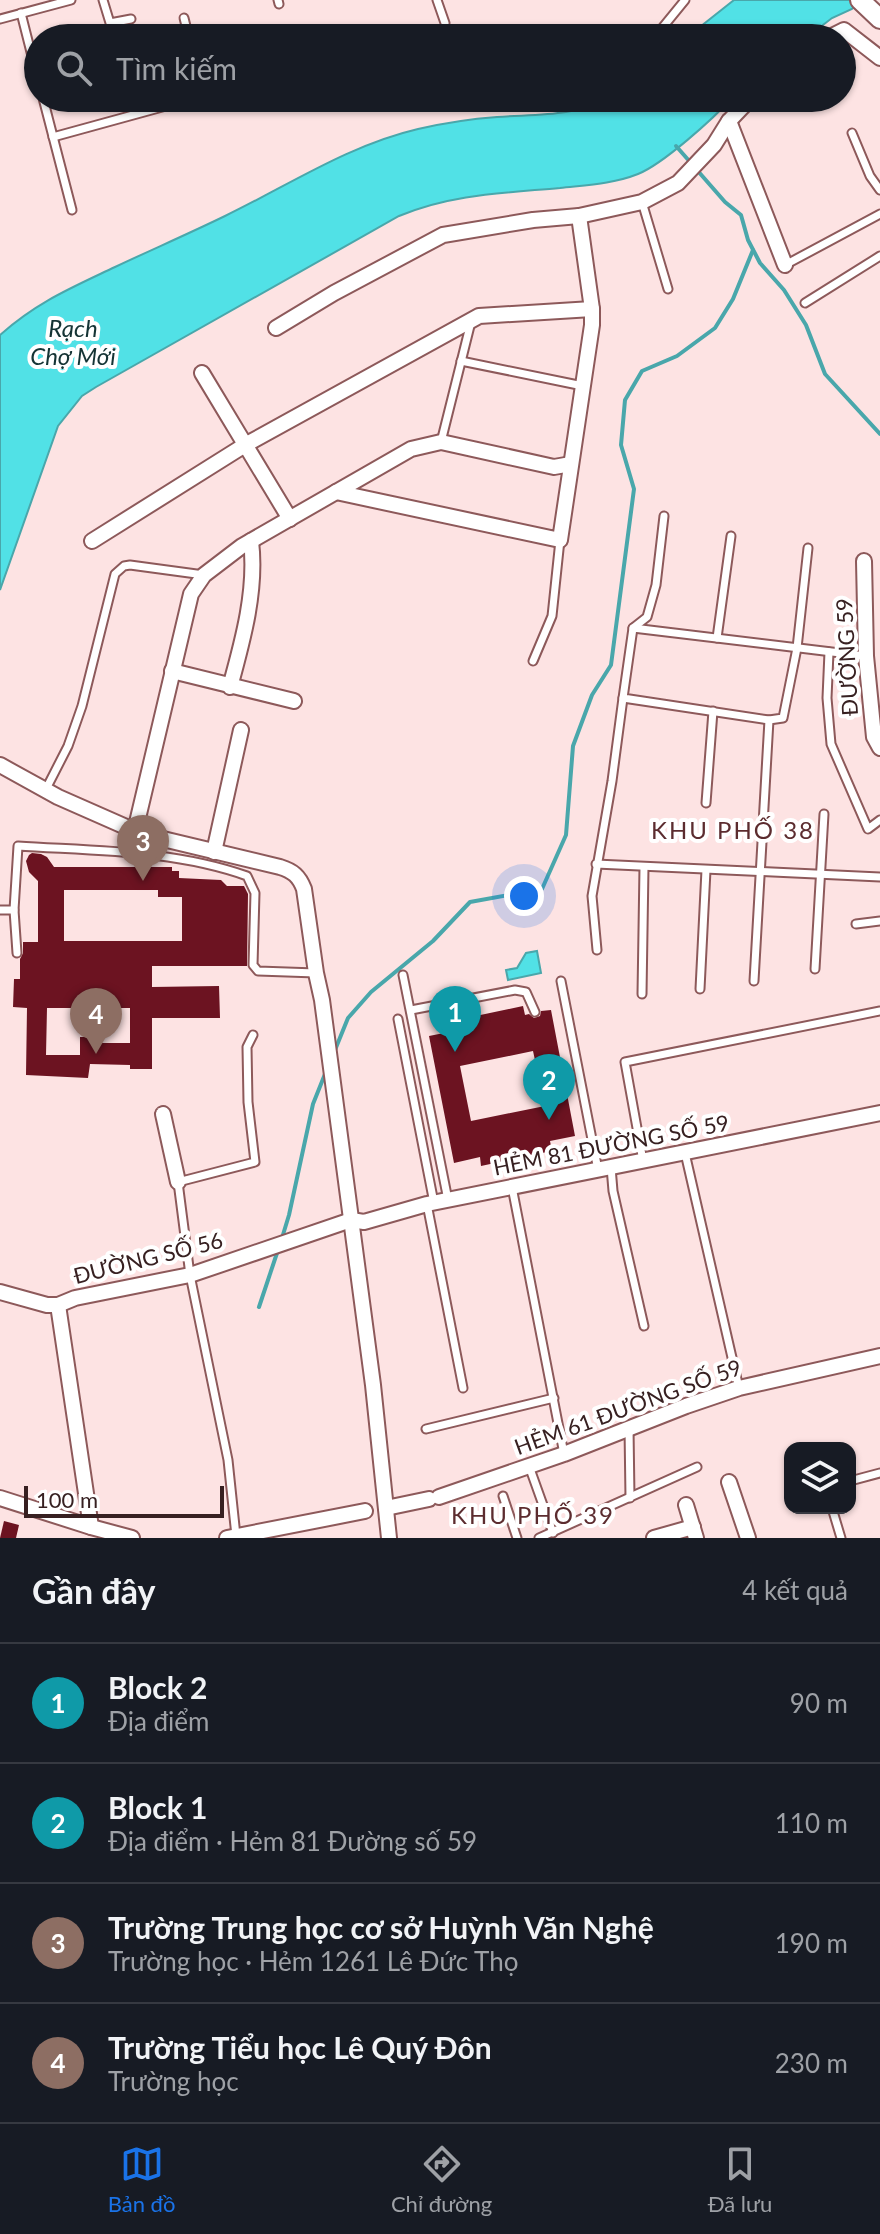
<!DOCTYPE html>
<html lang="vi">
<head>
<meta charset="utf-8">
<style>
	:root { --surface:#171b24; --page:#242831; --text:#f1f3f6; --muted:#9ea1a6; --line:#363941; --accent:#1a73e8 }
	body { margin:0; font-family:Lato,sans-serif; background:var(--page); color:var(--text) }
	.controls { position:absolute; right:24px; bottom:24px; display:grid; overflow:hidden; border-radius:16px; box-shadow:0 2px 6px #0004 }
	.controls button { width:72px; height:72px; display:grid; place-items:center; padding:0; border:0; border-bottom:2px solid var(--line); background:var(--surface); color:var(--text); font:40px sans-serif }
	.scale { position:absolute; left:24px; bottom:20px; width:200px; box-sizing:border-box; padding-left:8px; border:4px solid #372021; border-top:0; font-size:22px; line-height:28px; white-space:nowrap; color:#372021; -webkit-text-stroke:6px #fff; paint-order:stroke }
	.you { position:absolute; left:524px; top:896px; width:28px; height:28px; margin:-20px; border:6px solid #fff; border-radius:50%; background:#1a73e8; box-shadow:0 0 0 12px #1a73e833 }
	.badge { display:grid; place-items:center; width:52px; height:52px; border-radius:50%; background:var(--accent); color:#fff; font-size:26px; font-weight:700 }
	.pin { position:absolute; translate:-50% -66px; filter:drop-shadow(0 2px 4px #0008) }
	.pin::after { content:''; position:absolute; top:42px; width:28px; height:24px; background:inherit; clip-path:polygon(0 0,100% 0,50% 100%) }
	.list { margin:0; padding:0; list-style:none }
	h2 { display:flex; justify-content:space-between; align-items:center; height:104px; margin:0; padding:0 32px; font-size:34px }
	h2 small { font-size:26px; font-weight:400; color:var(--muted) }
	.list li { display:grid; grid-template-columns:52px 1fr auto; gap:24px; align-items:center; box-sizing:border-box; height:120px; padding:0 32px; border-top:2px solid var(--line) }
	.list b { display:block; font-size:30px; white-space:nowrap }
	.list p { margin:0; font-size:26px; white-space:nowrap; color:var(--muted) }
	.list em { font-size:26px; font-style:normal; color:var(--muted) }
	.icon { flex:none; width:44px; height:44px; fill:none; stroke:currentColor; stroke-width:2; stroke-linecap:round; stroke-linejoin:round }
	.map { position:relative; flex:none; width:880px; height:1538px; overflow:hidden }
	.search { position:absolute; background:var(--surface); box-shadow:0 2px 6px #0004; left:24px; right:24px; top:24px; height:88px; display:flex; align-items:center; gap:20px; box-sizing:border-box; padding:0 28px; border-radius:44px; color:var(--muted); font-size:30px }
	.sheet { height:584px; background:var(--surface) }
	nav { display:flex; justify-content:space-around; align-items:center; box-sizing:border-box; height:112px; border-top:2px solid var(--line); background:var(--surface); font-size:22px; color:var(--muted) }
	nav a { display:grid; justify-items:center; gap:4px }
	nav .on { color:var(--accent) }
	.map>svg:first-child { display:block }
	.water { fill:#51e1e6; stroke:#49a7ab; stroke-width:2 }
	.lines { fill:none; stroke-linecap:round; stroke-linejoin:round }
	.stream { stroke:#49a7ab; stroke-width:4 }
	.building { fill:#6c1321; fill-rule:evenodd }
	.lane-casing { stroke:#8d595a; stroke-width:11 }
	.street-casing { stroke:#8d595a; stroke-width:18 }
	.secondary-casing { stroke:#8d595a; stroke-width:22 }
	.lane { stroke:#fff; stroke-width:7 }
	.street { stroke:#fff; stroke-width:14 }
	.secondary { stroke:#fff; stroke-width:18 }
	.labels { text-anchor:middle; stroke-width:8; stroke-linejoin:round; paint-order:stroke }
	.street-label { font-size:22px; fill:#372021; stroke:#fff }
	.water-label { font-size:24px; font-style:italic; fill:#153435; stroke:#fff }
	.neighbourhood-label { font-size:24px; letter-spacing:2px; fill:#5c2c2f; stroke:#fff }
</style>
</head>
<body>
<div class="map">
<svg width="880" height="1538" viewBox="0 0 880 1538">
	<rect width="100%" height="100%" fill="#fde3e3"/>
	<g class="water">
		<polygon points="734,0 862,0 852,9 832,18 806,38 686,38"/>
		<path d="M 609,98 L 732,98 C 713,119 663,164 638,174 C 613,184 586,185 560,188 C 504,193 451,194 399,216 L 96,387 L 82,396 L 58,426 L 0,590 L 0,335 C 37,302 71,288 115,267 C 151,250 188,234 225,216 C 289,185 349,145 418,129 C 444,123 470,119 497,117 C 536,114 573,117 609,98 Z"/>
		<polygon points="537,951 541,973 508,980 506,970 517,968 526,953"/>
	</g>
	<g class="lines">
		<g class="stream">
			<polyline points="676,146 691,163"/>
			<polyline points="697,170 725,202 741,215 748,240 760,263 784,290 806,325 825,374 880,434"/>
			<polyline points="335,1050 348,1018 371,992 433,941 470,902 542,889 566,835 573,746 592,695 611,665 634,489 621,445 625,400 642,371 677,356 715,328 733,299 753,250"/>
			<polyline points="282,1238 289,1215 313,1104 327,1069"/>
			<polyline points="259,1307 278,1250"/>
		</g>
	</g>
	<g class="building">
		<path d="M 32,853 L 41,854 L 47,857 L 54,867 L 172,867 L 172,871 L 179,871 L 179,878 L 221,880 L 227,886 L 244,886 L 248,894 L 247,966 L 152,966 L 152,987 L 219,986 L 220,1018 L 152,1018 L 152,1069 L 130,1069 L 130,1065 L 90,1064 L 88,1078 L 26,1075 L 27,1008 L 13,1007 L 14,979 L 20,979 L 20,959 L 23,953 L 23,942 L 38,942 L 38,881 L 29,872 L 26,861 L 29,855 ZM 64,890 L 158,890 L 158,897 L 182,897 L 182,941 L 64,941 ZM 47,1008 L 130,1008 L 130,1043 L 91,1043 L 91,1037 L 80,1037 L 80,1055 L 46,1055 Z"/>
		<path d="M 523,1006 L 525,1015 L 529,1014 L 534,1018 L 540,1016 L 541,1011 L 551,1010 L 575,1136 L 550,1141 L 552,1151 L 481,1166 L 480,1157 L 454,1163 L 429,1036 L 454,1031 L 452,1021 ZM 533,1051 L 545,1106 L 471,1121 L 460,1066 Z"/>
		<polygon points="4,1521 19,1525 16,1538 0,1538"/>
	</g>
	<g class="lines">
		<g class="lane-casing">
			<g id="lane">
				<polyline points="103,0 110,23 131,19"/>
				<polyline points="278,0 279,4"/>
				<polyline points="437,0 445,23"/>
				<polyline points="21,13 38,80"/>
				<polyline points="184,18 189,38"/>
				<polyline points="0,19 71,0"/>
				<polyline points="654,38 685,0"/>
				<polyline points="43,98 72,210"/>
				<polyline points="852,133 870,176 880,190"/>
				<polyline points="53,137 195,98"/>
				<polyline points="642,202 668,289"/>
				<polyline points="785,265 880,214"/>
				<polyline points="805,303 880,256"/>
				<polyline points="461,361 583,386"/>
				<polyline points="441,442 471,322"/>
				<polyline points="664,516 656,585 647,617 633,628 623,698 769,720 783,718 797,648 808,548"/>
				<polyline points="633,628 865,656"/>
				<polyline points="717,638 731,536"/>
				<polyline points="829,652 827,698 831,744 868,829 880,820"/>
				<polyline points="533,661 552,616 560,540"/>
				<polyline points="45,791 68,746 82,706 115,574 124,566 130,565 204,575"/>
				<polyline points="706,803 713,711"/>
				<polyline points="596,864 880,877"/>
				<path d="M 0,910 L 14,910 L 18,846 C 95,851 174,850 247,876 L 255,893 L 253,965 L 258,971 L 316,973"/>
				<polyline points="14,910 17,953"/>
				<polyline points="856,924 880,921"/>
				<polyline points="597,950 592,896 612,781 623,698"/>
				<polyline points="815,969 824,814"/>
				<polyline points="403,975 448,1200"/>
				<polyline points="561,981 598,1170"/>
				<polyline points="754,981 769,720"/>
				<polyline points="700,989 706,870"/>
				<polyline points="642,994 644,867"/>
				<polyline points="411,1010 515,990 526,992 535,1012"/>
				<polyline points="398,1019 434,1203"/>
				<polyline points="685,1153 739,1388"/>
				<polyline points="643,1161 625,1062 880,1011"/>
				<polyline points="611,1167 613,1191 644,1326"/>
				<polyline points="512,1187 564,1454"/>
				<polyline points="427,1204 463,1388"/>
				<polyline points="629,1428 630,1498"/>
				<polyline points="426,1429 554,1398"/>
				<polyline points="529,1466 553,1533"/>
				<polyline points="850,1481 880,1473"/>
				<polyline points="503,1496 517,1538"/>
				<polyline points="832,1508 841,1538"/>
				<polyline points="236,1536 228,1460 190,1275 178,1182 255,1162 248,1102 247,1047 253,1035"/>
				<polyline points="539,1538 697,1467"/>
			</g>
		</g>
		<g class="street-casing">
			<g id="street">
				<polyline points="828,38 844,30 880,58"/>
				<polyline points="729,121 785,265"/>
				<polyline points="276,328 334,293 443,235 533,220 579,216 642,202 678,183 714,145 729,121 751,98"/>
				<polyline points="202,373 290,519"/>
				<polyline points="336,492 560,540 592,325 592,309 579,216"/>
				<polyline points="92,541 245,445 479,316 592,309"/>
				<polyline points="864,561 866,656 874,737 880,748"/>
				<polyline points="172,671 294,701"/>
				<path d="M 230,687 C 243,640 257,589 251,541"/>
				<path d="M 0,765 L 58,797 L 142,834 L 280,867 C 293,871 299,876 304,889 L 316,973 L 322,1000 L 373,1385 L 389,1538"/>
				<polyline points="135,831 191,594 204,575 242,546 411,449 441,442 554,467 571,464"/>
				<polyline points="214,852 241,730"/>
				<polyline points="163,1114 178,1182"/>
				<polyline points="0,1292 47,1305 58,1305 75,1298 190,1275 351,1220 364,1222 427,1204 880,1113"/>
				<polyline points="58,1305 91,1527"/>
				<polyline points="729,1482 748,1538"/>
				<polyline points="439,1497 564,1454 686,1406 739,1388 880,1356"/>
				<polyline points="0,1498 91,1527 132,1538"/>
				<polyline points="686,1505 696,1538"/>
				<polyline points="386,1508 429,1499"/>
				<polyline points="227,1538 365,1511"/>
				<polyline points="654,1538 693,1527"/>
			</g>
		</g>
		<g class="secondary-casing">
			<polyline id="secondary" points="860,0 880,19"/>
		</g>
		<use href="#lane" class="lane"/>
		<use href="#street" class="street"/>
		<use href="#secondary" class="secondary"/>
	</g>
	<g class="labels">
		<g class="street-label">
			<text transform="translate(847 657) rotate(-93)" y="8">ĐƯỜNG 59</text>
			<text transform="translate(611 1145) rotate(-11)" y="8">HẺM 81 ĐƯỜNG SỐ 59</text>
			<text transform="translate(148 1258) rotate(-14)" y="8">ĐƯỜNG SỐ 56</text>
			<text transform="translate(628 1407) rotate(-20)" y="8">HẺM 61 ĐƯỜNG SỐ 59</text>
		</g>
		<g class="water-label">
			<text x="73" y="337">Rạch<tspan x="73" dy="28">Chợ Mới</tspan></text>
		</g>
		<g class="neighbourhood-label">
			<text x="733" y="839">KHU PHỐ 38</text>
			<text x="533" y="1524">KHU PHỐ 39</text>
		</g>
	</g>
</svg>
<div class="controls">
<button><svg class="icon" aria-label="layers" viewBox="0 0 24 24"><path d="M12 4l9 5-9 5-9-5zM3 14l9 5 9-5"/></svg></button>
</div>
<div class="scale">100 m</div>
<div class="you"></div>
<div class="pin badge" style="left:455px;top:1052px;background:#0f9aa8">1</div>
<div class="pin badge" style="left:549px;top:1120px;background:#0f9aa8">2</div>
<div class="pin badge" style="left:143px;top:881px;background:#8d6e63">3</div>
<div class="pin badge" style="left:96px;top:1054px;background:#8d6e63">4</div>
<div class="search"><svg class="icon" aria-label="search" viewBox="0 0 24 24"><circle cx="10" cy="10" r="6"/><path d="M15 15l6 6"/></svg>Tìm kiếm</div>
</div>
<section class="sheet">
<h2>Gần đây<small>4 kết quả</small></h2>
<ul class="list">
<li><span class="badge" style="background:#0f9aa8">1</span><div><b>Block 2</b><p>Địa điểm</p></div><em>90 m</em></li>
<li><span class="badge" style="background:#0f9aa8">2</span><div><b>Block 1</b><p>Địa điểm · Hẻm 81 Đường số 59</p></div><em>110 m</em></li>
<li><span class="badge" style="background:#8d6e63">3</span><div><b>Trường Trung học cơ sở Huỳnh Văn Nghệ</b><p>Trường học · Hẻm 1261 Lê Đức Thọ</p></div><em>190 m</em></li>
<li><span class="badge" style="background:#8d6e63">4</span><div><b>Trường Tiểu học Lê Quý Đôn</b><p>Trường học</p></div><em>230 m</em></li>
</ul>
</section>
<nav>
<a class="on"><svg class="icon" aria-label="map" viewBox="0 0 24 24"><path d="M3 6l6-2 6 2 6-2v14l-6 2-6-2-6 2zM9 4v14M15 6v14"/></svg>Bản đồ</a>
<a><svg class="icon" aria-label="directions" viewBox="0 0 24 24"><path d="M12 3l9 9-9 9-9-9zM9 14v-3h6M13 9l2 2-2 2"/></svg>Chỉ đường</a>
<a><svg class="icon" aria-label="saved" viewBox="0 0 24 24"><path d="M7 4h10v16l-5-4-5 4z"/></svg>Đã lưu</a>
</nav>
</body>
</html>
